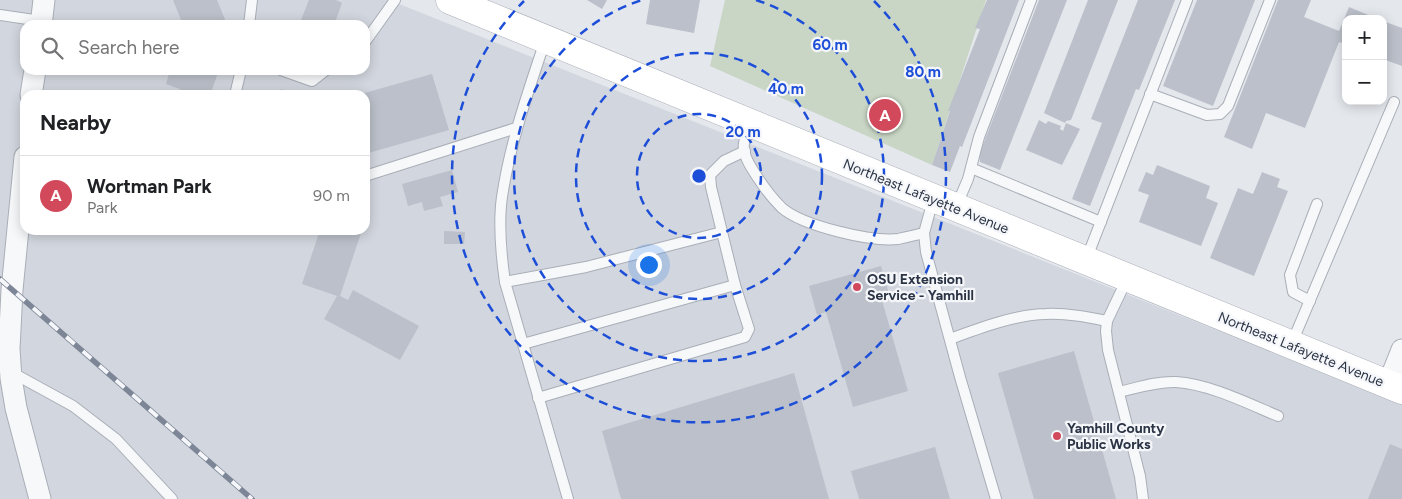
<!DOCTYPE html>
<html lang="en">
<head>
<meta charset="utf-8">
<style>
	:root { --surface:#fff; --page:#f6f6f6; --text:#202124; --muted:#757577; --line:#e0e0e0; --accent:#d1495b }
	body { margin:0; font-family:Figtree,sans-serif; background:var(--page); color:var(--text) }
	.controls { position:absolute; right:15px; top:15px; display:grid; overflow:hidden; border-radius:10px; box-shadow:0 2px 12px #0003 }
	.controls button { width:45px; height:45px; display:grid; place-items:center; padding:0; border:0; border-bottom:1px solid var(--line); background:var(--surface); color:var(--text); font:25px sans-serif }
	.you { position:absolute; left:648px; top:264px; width:18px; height:18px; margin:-12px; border:4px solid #fff; border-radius:50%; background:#1a73e8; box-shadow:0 0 0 8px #1a73e833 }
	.badge { display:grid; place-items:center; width:32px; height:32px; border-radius:50%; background:var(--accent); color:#fff; font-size:16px; font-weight:700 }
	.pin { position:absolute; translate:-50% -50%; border:2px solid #fff; box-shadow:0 1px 5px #0006 }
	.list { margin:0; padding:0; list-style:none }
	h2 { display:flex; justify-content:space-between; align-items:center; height:65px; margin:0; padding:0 20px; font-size:21px }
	h2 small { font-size:16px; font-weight:400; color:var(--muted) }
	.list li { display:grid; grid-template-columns:32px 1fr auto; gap:15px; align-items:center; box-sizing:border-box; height:80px; padding:0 20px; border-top:1px solid var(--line) }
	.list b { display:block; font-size:19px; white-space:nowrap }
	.list p { margin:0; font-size:16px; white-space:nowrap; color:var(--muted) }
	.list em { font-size:16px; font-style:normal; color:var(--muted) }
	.icon { flex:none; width:28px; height:28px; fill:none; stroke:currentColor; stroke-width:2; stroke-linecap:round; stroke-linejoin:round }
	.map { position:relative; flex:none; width:1402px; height:499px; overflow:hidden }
	.search { position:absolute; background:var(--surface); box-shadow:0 2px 12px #0003; left:20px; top:20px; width:350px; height:55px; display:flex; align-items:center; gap:12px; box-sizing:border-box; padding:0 18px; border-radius:15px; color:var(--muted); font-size:19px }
	.panel { position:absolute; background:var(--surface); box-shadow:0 2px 12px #0003; left:20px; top:90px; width:350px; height:145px; border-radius:15px }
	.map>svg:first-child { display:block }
	.built { fill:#d2d6de; fill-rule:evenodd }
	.green { fill:#c9d6c5 }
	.building { fill:#bbc0ca }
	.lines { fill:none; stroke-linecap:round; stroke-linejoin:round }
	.lane-casing { stroke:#a9aeb7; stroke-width:12 }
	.street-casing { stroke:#a9aeb7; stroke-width:23 }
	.secondary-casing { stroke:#a9aeb7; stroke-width:29 }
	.lane { stroke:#f7f8fa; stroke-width:10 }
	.street { stroke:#f7f8fa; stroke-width:21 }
	.secondary { stroke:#fff; stroke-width:28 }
	.rail-casing { stroke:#7d8696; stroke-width:5.5 }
	.rail { stroke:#f4f6f9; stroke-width:4; stroke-dasharray:11; stroke-linecap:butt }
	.ring { fill:none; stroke:#1d4ed8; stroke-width:2.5; stroke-dasharray:9 6 }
	.poi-dot { fill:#d1495b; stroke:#f4f6f9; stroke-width:2 }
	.labels { text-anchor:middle; stroke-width:4.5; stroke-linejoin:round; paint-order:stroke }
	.street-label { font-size:14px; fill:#2b3445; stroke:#f4f6f9 }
	.poi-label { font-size:14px; font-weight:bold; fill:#2b3445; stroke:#f4f6f9; text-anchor:start }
	.centre { fill:#1d4ed8; stroke:#f4f6f9; stroke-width:2.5 }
	.ring-label { font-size:15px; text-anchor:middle; font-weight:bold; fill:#1d4ed8; stroke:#f4f6f9; stroke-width:4.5; stroke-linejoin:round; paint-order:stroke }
</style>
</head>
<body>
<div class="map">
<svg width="1402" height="499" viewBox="0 0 1402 499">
	<rect width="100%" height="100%" fill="#e4e7ec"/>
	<path class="built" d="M 0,0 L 389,0 L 1402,404 L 1402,499 L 0,499 ZM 25,25 L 365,25 L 365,70 L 25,70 ZM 25,95 L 365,95 L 365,230 L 25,230 Z"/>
	<polygon class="green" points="725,0 986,0 932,165 710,66"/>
	<g class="building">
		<polygon points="173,0 217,0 226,22 220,25 183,25"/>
		<polygon points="309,0 336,0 342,3 334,25 299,25"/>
		<polygon points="587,0 607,0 602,9"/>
		<polygon points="650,0 700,0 694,33 646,24"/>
		<polygon points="987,0 1019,0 962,147 960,146 950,172 932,165 950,111 948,111 980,29 975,28"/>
		<polygon points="1039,0 1067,0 1000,170 980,162 979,155"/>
		<polygon points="1088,0 1118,0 1071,120 1066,121 1065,123 1044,113"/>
		<polygon points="1138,0 1175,0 1139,90 1136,89 1090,206 1072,199 1102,123 1091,119"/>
		<polygon points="1197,0 1255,0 1213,106 1163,86"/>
		<polygon points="1278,0 1311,0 1304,17 1339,31 1349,7 1378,19 1346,19 1346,44 1339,42 1305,128 1266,113 1252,149 1224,137"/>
		<polygon points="1383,21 1402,28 1402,66 1383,59"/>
		<polygon points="170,70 219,70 210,95 178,95 180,89 166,84"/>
		<polygon points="432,74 449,130 365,154 365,95 361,94"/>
		<polygon points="281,89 295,95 278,95"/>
		<polygon points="1039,120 1046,124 1048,121 1061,126 1060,129 1063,131 1066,123 1080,129 1062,165 1026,150"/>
		<polygon points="1157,165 1210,186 1206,198 1218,203 1201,246 1139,222 1149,195 1138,191 1146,172 1153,175"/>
		<polygon points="452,170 458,192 440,197 443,206 424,211 422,202 408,206 402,184"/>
		<polygon points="1262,172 1280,179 1277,187 1288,191 1254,276 1210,258 1238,188 1253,194"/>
		<polygon points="320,230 362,230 340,296 348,300 353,290 419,326 400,360 324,319 337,296 302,284"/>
		<polygon points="444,231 465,232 464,244 444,244"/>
		<polygon points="881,266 889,294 881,297 908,391 853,407 826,312 817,315 809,286"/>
		<polygon points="1074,351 1116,499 1034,499 998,373"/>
		<polygon points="794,373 829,499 621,499 602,431"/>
		<polygon points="1390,444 1402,449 1402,499 1368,499"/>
		<polygon points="935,447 950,499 859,499 851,471"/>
	</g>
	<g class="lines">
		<g class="lane-casing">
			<g id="lane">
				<polyline points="0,15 41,21"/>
				<polyline points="249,25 252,0"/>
				<path d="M 545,41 C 528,92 510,143 502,197 C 498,225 501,254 505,282 L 568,499"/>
				<polyline points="365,42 395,0"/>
				<polyline points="281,70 312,81 326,70"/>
				<polyline points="1150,94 1207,115 1220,114 1228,106 1270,0"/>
				<polyline points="235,95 241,70"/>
				<path d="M 752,126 C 750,131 745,138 744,143 C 742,155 752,169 758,178 C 765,189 773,199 782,208 C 803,226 871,242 898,239 C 907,237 916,235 924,233"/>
				<polyline points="971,168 1101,222"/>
				<polyline points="365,176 516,128"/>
				<polyline points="933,200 924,233 926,252 960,377 996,499"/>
				<polyline points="956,207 968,179 979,137 1031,0"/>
				<polyline points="1086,260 1187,0"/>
				<polyline points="1127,279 1107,321 1106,331 1108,350 1140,476 1143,499"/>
				<polyline points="505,282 586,267 722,232 711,187 710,175 724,161 745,151"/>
				<polyline points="1310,301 1293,292 1290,275 1317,204"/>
				<path d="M 950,339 C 977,329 1017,314 1046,314 C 1067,313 1087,317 1107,321"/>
				<polyline points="523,344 735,285"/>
				<polyline points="1291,345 1394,102"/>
				<polyline points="11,372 73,406 116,439 172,499"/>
				<path d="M 1119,392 C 1137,388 1157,381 1176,382 C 1209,384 1247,403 1278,416"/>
				<polyline points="538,398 745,337 749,329 735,285 722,232"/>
			</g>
		</g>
		<g class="street-casing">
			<g id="street">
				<polyline points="41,25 44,0"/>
				<polyline points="31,95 35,70"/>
				<polyline points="25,157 12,290 9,349 11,378 16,408 40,499"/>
				<polyline points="1388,385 1402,350"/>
			</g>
		</g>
		<g class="secondary-casing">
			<polyline id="secondary" points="450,0 1402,390"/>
		</g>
		<use href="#lane" class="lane"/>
		<use href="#street" class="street"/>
		<use href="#secondary" class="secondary"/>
		<g class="rail-casing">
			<polyline id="rail" points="0,279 252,499"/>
		</g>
		<use href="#rail" class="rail"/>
	</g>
	<g class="ring">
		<circle cx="699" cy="176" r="62"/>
		<circle cx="699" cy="176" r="123"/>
		<path d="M756 0A185 185 0 1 1 642 0"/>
		<path d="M874 1A247 247 0 1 1 524 1"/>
	</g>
	<g class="poi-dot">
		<circle cx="857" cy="287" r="5"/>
		<circle cx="1057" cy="436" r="5"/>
	</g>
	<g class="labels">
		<g class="street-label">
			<text transform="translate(926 196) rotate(22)" y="5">Northeast Lafayette Avenue</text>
			<text transform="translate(1301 349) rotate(22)" y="5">Northeast Lafayette Avenue</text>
		</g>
		<g class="poi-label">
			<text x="867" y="284">OSU Extension<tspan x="867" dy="16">Service - Yamhill</tspan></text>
			<text x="1067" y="433">Yamhill County<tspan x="1067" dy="16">Public Works</tspan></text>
		</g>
	</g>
	<circle cx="699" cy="176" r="8" class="centre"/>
	<g class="ring-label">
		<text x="830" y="50">60 m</text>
		<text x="923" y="77">80 m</text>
		<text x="786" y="94">40 m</text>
		<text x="743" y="137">20 m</text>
	</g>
</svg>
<div class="controls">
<button>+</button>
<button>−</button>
</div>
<div class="you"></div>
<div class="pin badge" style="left:885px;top:115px">A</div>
<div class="search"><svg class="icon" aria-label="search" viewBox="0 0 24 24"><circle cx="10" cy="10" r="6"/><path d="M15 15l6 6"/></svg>Search here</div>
<section class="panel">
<h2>Nearby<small></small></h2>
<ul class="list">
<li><span class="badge">A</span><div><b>Wortman Park</b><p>Park</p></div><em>90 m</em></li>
</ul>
</section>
</div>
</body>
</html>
